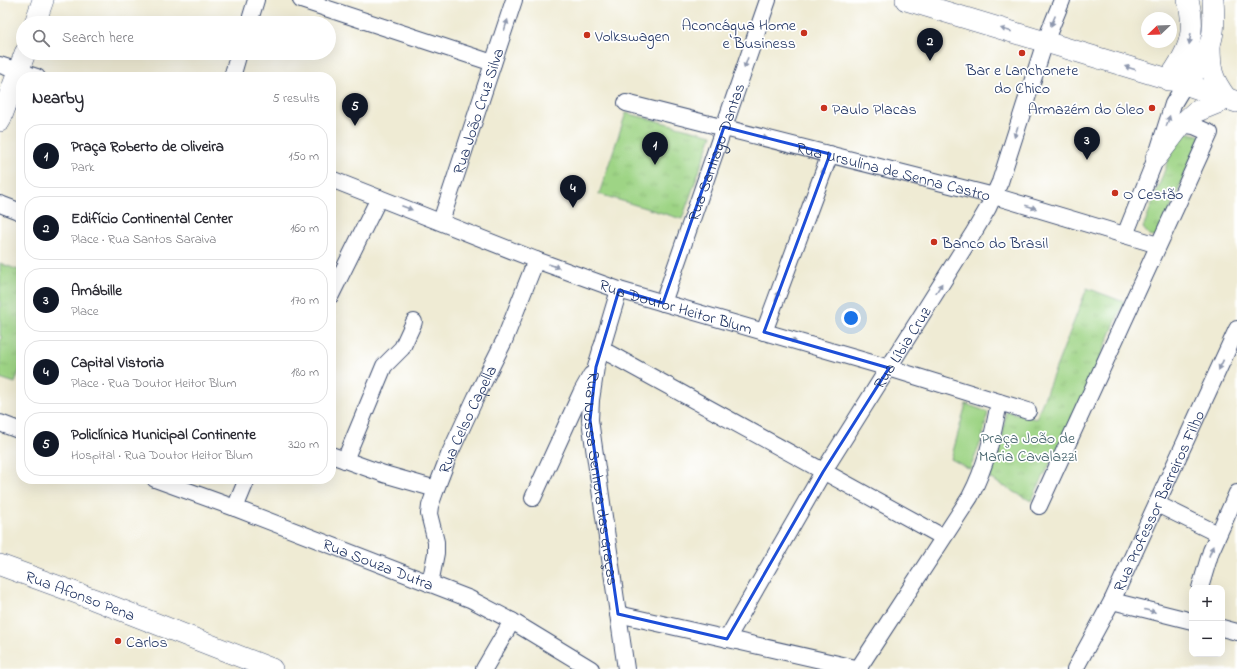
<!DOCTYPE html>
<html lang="en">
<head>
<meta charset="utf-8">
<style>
	:root { --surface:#fff; --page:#f2f2f3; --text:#2b2b33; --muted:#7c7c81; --line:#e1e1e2; --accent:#111827 }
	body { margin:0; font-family:"Indie Flower",sans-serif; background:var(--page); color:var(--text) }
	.controls { position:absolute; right:12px; bottom:12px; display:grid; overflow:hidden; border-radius:8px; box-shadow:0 4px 16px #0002 }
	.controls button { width:36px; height:36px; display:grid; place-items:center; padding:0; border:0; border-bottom:1px solid var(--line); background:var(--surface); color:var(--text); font:20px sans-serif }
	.compass { position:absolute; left:1141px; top:12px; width:36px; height:36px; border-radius:50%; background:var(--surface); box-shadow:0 4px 16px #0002; rotate:247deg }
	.you { position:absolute; left:851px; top:318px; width:14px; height:14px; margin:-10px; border:3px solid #fff; border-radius:50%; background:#1a73e8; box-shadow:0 0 0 6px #1a73e833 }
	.badge { display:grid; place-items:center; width:26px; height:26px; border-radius:50%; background:var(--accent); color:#fff; font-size:13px; font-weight:700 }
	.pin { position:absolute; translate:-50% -33px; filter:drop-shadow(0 1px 2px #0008) }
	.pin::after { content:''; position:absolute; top:21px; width:14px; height:12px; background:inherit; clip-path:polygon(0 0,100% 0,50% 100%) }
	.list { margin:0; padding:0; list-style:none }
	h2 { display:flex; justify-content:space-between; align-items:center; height:52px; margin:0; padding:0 16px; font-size:17px }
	h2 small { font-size:13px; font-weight:400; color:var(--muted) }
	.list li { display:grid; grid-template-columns:26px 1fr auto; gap:12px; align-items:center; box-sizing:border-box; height:64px; margin:0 8px 8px; padding:0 8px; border:1px solid var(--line); border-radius:16px }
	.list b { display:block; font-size:15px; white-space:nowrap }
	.list p { margin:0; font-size:13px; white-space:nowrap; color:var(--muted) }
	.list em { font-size:13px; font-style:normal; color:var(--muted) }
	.icon { flex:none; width:22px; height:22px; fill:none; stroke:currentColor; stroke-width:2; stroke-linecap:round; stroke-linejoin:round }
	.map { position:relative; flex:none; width:1237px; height:669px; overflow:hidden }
	.search { position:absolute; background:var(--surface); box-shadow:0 4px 16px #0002; left:16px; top:16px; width:320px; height:44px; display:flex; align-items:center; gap:10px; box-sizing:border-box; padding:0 14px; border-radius:22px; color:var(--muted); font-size:15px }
	.panel { position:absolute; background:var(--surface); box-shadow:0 4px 16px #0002; left:16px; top:72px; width:320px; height:412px; border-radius:16px }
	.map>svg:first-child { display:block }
	.grass { fill:url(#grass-tufts); stroke:#5c8272 }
	.pitch { fill:#9ed485; stroke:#5c8272 }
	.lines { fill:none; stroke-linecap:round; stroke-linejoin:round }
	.minor-casing { stroke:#3b4b70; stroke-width:18 }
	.major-casing { stroke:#3b4b70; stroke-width:22 }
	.minor { stroke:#fff; stroke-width:16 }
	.major { stroke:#fff; stroke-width:21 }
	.oneway { fill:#8d97ae }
	.marked { fill:none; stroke:#1d4ed8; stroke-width:3; stroke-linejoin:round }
	.poi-dot { fill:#c8321e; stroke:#fff; stroke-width:1.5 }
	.labels { text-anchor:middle; stroke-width:3.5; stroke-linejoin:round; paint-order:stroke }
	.poi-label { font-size:16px; fill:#1b2f5e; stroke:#fff; text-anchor:start }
	.street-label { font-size:16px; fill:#1b2f5e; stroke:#fff }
	.park-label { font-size:16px; fill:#42616a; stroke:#fff }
</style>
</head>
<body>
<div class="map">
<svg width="1237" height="669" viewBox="0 0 1237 669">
	<defs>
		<pattern id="grass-tufts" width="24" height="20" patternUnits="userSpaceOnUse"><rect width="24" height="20" fill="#9ed485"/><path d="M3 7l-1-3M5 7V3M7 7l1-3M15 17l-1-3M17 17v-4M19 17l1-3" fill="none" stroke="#88b675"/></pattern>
	</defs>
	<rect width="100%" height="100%" fill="#fff"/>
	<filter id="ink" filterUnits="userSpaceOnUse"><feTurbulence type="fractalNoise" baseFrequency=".025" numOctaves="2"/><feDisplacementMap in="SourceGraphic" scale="8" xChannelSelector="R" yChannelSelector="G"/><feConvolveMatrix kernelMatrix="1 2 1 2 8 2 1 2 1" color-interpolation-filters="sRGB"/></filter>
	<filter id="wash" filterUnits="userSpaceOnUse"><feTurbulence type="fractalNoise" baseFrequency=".012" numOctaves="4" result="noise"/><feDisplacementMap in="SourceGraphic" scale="16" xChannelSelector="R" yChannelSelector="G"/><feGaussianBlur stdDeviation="0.9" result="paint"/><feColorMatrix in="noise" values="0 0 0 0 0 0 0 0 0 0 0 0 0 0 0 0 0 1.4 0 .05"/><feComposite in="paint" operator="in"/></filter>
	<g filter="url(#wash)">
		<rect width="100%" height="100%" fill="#efebd4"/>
		<g class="grass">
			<polygon points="626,113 712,135 682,219 599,194"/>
			<polygon points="1187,132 1201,136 1158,238 1150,236 1143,228 1176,140"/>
			<polygon points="0,263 21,271 21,366 15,383 0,378 0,343 2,337 0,336"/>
			<polygon points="1087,288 1124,302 1082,401 1031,501 989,478 1002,440 1006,411 1036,419"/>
		</g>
		<polygon class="pitch" points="966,404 988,412 982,439 970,469 951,459"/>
	</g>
	<g filter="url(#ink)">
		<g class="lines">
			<g class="minor-casing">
				<g id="minor">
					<polyline points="301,0 493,63"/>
					<polyline points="249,23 256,0"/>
					<polyline points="0,65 37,77"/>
					<polyline points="232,77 239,53"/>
					<path id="s1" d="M 626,103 L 994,196 L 1158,245"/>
					<path id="s2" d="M 331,179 L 536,260 L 619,290 L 889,368 L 1028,411"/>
					<polyline points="0,204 21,212"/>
					<path id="s3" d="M 441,221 L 514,0"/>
					<polyline points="1125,235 1156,158 1173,104 1185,84"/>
					<path id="s4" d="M 619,290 L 596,367 L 591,400 L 590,420 L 626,669"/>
					<polyline points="331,295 379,198"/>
					<path id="s5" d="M 663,303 L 768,0"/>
					<polyline points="764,332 830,154"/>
					<polyline points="601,349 943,537"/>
					<polyline points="0,423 21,431"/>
					<polyline points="331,455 384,474 436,489"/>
					<polyline points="345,460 384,366 402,348 414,322"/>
					<path id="s6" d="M 155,479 L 235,508 L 470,599 L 512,621 L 591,669"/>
					<polyline points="533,498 581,393 591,375"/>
					<polyline points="1157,504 1218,534"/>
					<polyline points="1039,506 1210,133 1194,126 1182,124"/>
					<polyline points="235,508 247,479"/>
					<path id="s7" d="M 430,584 L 436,553 L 436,542 L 429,514 L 430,506 L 436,489 L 449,455 L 476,397 L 504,341 L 536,260"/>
					<polyline points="1200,588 1211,551 1237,493"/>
					<polyline points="1112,601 1192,621"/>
					<polyline points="618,614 860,669"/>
					<polyline points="1222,628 1237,632"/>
					<path id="s8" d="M 727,639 L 823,472 L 974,232 L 988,208 L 1000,182 L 1045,42 L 1062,0"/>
					<polyline points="484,669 512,621"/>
					<path d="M 858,669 L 970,497 C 986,466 993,436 999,402"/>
					<path id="s9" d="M 1075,669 L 1112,601 L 1237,329"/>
				</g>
			</g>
			<g class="major-casing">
				<g id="major">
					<polyline points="906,0 1185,84 1237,102"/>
					<polyline points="35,23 43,0"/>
					<path d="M 1210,44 C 1210,69 1211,78 1227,99"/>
					<path d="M 1168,80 C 1188,53 1197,34 1188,0"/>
					<path d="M 1185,84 C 1195,73 1204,59 1210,44 C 1215,31 1214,14 1213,0"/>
					<polyline points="0,121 25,53"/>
					<polyline points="1156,158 1182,124 1195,112 1227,99"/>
					<path id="s10" d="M 0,565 L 93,599 L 272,669"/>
				</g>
			</g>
			<use href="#minor" class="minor"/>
			<use href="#major" class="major"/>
		</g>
		<defs><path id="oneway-solid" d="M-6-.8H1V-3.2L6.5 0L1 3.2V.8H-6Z"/></defs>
		<g class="oneway">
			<use href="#oneway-solid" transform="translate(1053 21) rotate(113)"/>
			<use href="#oneway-solid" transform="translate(506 25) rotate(-72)"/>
			<use href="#oneway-solid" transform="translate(1006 30) rotate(-163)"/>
			<use href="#oneway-solid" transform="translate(1190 39) rotate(99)"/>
			<use href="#oneway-solid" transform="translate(746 63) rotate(109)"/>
			<use href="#oneway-solid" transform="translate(1130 68) rotate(-163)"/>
			<use href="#oneway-solid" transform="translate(1168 121) rotate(-72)"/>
			<use href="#oneway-solid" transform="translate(1016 132) rotate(108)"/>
			<use href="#oneway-solid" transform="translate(762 137) rotate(14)"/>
			<use href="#oneway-solid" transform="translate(822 174) rotate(-70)"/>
			<use href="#oneway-solid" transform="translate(1031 207) rotate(17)"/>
			<use href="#oneway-solid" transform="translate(407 208) rotate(21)"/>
			<use href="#oneway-solid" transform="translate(554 266) rotate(20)"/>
			<use href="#oneway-solid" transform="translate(939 288) rotate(-58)"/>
			<use href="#oneway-solid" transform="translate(777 296) rotate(-70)"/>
			<use href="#oneway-solid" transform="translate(791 340) rotate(16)"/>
			<use href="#oneway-solid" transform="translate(1221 365) rotate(115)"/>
			<use href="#oneway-solid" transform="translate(1211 551) rotate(-69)"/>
			<use href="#oneway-solid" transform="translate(1150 611) rotate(14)"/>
		</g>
	</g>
	<path class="marked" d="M 724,127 L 830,154 L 764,332 L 889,368 L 823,472 L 727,639 L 618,614 L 590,420 L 596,367 L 619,290 L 663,303 Z"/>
	<g class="poi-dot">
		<circle cx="804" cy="33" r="4"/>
		<circle cx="587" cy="35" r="4"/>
		<circle cx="1022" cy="53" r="4"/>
		<circle cx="824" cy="108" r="4"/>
		<circle cx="1152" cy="108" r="4"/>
		<circle cx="1115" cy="193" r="4"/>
		<circle cx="934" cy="242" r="4"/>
		<circle cx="118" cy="641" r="4"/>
	</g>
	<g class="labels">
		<g class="poi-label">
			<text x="796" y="30" text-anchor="end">Aconcágua Home<tspan x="796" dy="18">e Business</tspan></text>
			<text x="595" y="41">Volkswagen</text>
			<text x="1022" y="75" text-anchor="middle">Bar e Lanchonete<tspan x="1022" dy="18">do Chico</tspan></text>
			<text x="832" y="114">Paulo Placas</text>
			<text x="1144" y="114" text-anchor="end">Armazém do Óleo</text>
			<text x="1123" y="199">O Cestão</text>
			<text x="942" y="248">Banco do Brasil</text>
			<text x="126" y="647">Carlos</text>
		</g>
		<g class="street-label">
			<text dy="6" stroke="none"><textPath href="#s3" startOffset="116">Rua João Cruz Silva</textPath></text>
			<text dy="6" stroke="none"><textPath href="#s5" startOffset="160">Rua Santiago Dantas</textPath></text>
			<text dy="6" stroke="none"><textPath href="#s1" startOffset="276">Rua Ursulina de Senna Castro</textPath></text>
			<text dy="6" stroke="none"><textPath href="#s2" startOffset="368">Rua Doutor Heitor Blum</textPath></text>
			<text dy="6" stroke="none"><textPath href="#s8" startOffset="340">Rua Líbia Cruz</textPath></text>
			<text dy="6" stroke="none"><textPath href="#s7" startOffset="174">Rua Celso Capella</textPath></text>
			<text dy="6" stroke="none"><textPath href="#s4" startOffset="193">Rua Nossa Senhora das Graças</textPath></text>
			<text dy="6" stroke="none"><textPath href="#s9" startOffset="188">Rua Professor Barreiros Filho</textPath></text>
			<text dy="6" stroke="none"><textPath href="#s6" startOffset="239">Rua Souza Dutra</textPath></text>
			<text dy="6" stroke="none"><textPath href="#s10" startOffset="86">Rua Afonso Pena</textPath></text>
		</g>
		<g class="park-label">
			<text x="1028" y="443">Praça João de<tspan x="1028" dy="18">Maria Cavalazzi</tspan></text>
		</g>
	</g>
</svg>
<div class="controls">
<button>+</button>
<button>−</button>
</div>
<svg class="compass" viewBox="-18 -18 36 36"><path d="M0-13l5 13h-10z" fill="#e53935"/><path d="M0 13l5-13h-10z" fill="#7c7c81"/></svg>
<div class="you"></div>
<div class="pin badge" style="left:655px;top:165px">1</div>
<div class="pin badge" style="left:930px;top:61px">2</div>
<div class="pin badge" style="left:1087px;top:160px">3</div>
<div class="pin badge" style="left:573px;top:208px">4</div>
<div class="pin badge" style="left:355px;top:126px">5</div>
<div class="search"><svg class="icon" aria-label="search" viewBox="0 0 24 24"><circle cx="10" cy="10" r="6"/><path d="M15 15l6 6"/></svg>Search here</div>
<section class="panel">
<h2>Nearby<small>5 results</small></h2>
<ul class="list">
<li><span class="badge">1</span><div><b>Praça Roberto de Oliveira</b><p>Park</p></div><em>150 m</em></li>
<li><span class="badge">2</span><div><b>Edifício Continental Center</b><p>Place · Rua Santos Saraiva</p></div><em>160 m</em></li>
<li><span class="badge">3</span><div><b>Amábille</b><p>Place</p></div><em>170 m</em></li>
<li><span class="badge">4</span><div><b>Capital Vistoria</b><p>Place · Rua Doutor Heitor Blum</p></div><em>180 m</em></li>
<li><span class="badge">5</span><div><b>Policlínica Municipal Continente</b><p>Hospital · Rua Doutor Heitor Blum</p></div><em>320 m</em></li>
</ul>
</section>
</div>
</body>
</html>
